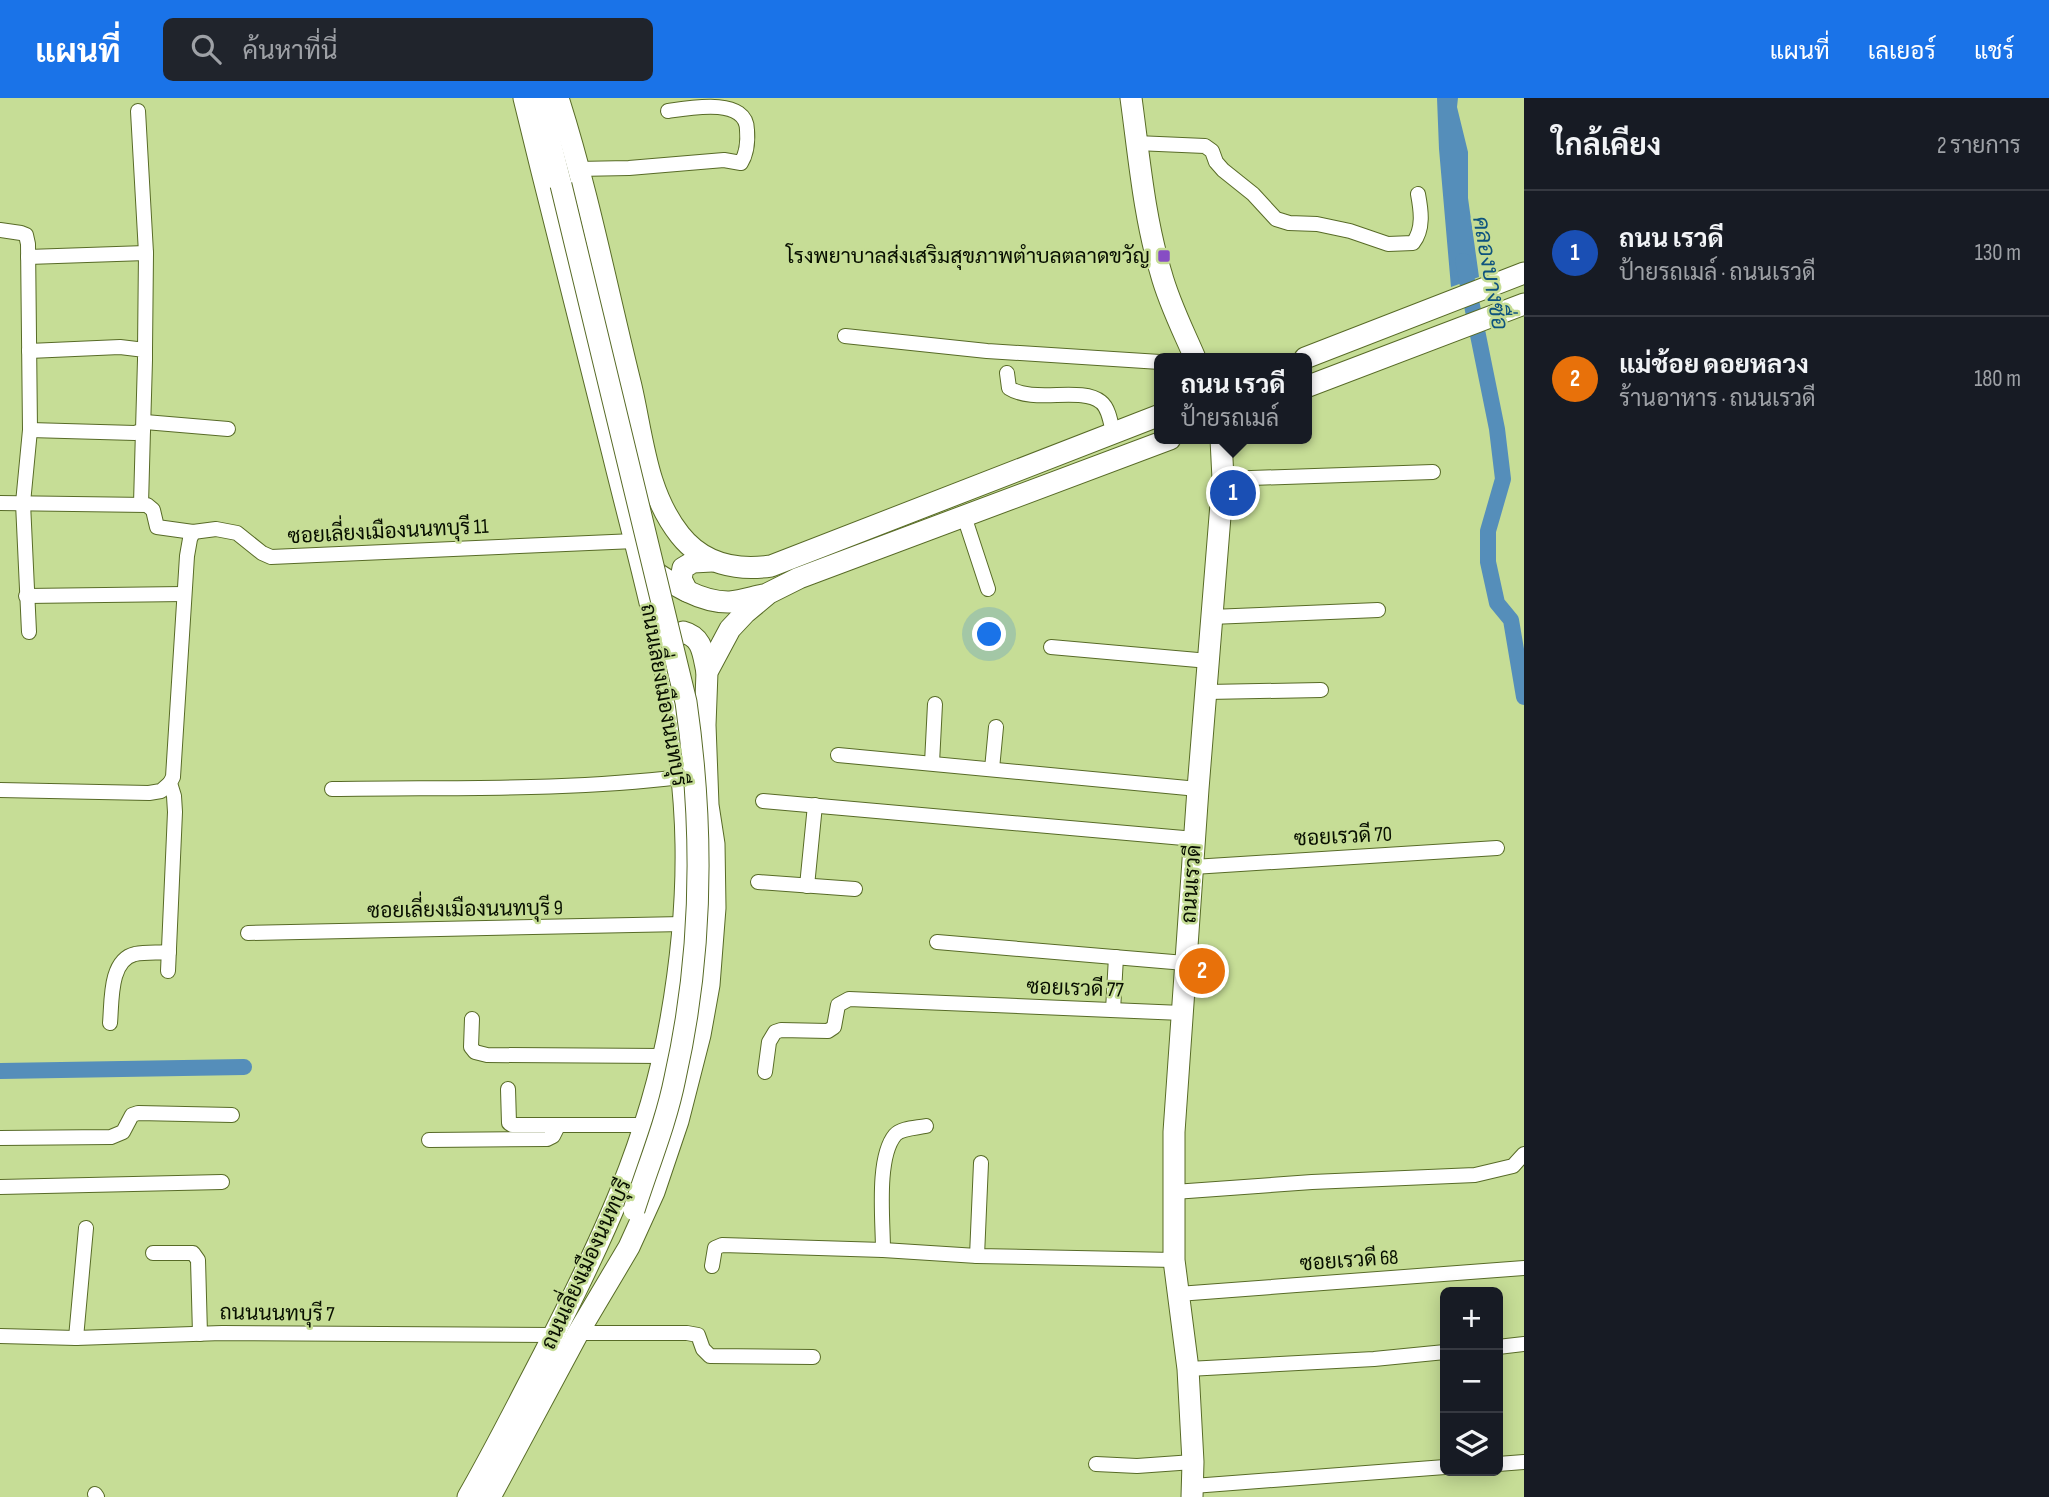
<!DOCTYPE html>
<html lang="th">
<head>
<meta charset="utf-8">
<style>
	:root { --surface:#171b24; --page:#20242c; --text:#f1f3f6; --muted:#9ea1a6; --line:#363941; --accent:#1a73e8 }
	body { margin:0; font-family:"Sofia Sans Condensed",Sarabun,sans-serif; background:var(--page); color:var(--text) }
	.controls { position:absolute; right:21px; bottom:21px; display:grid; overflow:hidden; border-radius:10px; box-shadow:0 4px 18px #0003 }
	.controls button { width:63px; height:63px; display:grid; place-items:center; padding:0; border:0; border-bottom:2px solid var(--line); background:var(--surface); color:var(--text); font:35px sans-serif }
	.you { position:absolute; left:990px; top:537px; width:24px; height:24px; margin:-18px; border:5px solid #fff; border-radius:50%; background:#1a73e8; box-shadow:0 0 0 10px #1a73e833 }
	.badge { display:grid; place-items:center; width:46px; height:46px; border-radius:50%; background:var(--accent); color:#fff; font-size:23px; font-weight:700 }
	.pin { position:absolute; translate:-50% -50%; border:4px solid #fff; box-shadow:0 2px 7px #0006 }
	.popup { position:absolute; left:1154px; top:255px; width:158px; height:91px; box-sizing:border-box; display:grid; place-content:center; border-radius:10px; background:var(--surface); filter:drop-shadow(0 2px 5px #0005); font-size:23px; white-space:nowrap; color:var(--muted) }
	.popup b { font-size:26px; color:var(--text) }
	.popup::after { content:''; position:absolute; left:50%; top:100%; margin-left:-14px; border:14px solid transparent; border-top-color:var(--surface) }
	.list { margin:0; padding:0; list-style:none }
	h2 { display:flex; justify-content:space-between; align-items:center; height:91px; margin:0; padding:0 28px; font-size:30px }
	h2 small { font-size:23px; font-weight:400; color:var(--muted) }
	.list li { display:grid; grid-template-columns:46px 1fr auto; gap:21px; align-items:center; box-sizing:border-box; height:126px; padding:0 28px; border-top:2px solid var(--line) }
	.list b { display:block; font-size:26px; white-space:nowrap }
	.list p { margin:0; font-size:23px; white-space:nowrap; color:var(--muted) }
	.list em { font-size:23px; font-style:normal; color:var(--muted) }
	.icon { flex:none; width:38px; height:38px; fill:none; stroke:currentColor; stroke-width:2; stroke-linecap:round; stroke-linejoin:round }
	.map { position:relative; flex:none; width:1524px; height:1399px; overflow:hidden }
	header { display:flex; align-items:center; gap:42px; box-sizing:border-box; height:98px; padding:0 35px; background:var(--accent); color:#fff }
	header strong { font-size:33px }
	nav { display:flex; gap:38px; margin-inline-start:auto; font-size:24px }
	.search { width:490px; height:63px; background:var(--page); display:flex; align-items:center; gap:18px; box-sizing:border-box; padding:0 24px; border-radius:10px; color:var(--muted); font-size:26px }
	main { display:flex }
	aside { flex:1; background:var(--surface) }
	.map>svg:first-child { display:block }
	.water { fill:#558eba }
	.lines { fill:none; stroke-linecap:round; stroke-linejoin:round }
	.canal { stroke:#558eba; stroke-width:16 }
	.street-casing { stroke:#586b27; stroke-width:16 }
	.secondary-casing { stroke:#586b27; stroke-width:23 }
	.street { stroke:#fff; stroke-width:14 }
	.secondary { stroke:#fff; stroke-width:21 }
	.secondary-bridge-casing { stroke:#586b27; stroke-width:23; stroke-linecap:butt }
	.secondary-bridge { stroke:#fff; stroke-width:21 }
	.poi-dot { fill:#874dc4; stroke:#c6dd96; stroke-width:2.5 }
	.labels { text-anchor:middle; stroke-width:5; stroke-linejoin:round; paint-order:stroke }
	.poi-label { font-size:21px; fill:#080f00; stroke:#c6dd96; text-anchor:end }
	.street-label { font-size:21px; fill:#080f00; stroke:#c6dd96 }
	.water-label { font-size:23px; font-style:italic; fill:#0e537e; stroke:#c6dd96 }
</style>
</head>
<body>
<header>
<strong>แผนที่</strong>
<div class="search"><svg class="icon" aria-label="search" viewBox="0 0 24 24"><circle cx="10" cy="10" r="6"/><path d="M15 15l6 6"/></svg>ค้นหาที่นี่</div>
<nav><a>แผนที่</a><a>เลเยอร์</a><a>แชร์</a></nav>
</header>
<main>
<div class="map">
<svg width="1524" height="1399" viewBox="0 0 1524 1399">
	<rect width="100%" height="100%" fill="#c6dd96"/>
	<polygon class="water" points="1437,0 1458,0 1457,9 1468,54 1468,100 1479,179 1451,189 1439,51"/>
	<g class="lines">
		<g class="canal">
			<polyline points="1463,163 1497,331 1503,381 1488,433 1488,464 1497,505 1511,522 1524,599"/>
			<polyline points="0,973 244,969"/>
		</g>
		<g class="street-casing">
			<g id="street">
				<polyline points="138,13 146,155 145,252"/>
				<path d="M 1136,45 L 1205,48 L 1212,53 L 1216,64 L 1223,72 L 1253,96 L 1276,121 L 1289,125 L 1317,126 L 1350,133 L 1388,146 L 1413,145 C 1424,131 1421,112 1418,96"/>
				<path d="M 577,71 L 629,70 L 724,62 L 741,65 C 747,55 748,44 747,32 C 747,0 694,9 668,13"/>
				<polyline points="0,132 21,135 26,137 28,146 30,332 23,405 29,534"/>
				<polyline points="28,159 146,155"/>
				<polyline points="845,238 987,253 1160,264"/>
				<polyline points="29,253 120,249 145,252 145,262 143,332 135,335 30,332"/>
				<path d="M 1007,275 L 1009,290 C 1034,306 1081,288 1101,304 C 1109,310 1111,326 1113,335"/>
				<polyline points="145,324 228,331"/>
				<polyline points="1223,381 1433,374"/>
				<polyline points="0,405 147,407 153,412 157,429 193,434 216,431 237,435 262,455 271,459 635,443"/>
				<polyline points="141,406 143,332"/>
				<polyline points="964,418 988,491"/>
				<polyline points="26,498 184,496"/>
				<polyline points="1211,519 1378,512"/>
				<polyline points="1051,549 1209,563"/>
				<polyline points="1207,594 1321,592"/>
				<polyline points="838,657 1198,691"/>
				<polyline points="932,665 935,606"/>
				<polyline points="992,671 996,629"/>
				<path d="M 332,691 C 449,689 565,693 680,679"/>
				<polyline points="0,692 149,695 161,693 170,685"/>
				<polyline points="763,703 1195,741"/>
				<polyline points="1193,769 1497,750"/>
				<polyline points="758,784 855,791"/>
				<polyline points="807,788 815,707"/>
				<polyline points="248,835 683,826"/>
				<polyline points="937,844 1185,865"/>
				<polyline points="168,873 175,714 174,698 170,685 173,679 187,458 190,441 193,434"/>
				<polyline points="1113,912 1116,859"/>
				<polyline points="472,921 471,949 475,954 487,957 663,958"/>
				<path d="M 110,925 C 112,904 109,862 135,856 C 146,854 158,855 169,854"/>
				<polyline points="765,974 769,944 775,934 781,932 828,933 834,929 838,907 849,901 1182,915"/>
				<polyline points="508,991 509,1025 512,1027 645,1027"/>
				<polyline points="0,1040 111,1039 123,1034 132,1017 138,1015 232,1017"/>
				<polyline points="429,1042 547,1041 553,1038 558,1028"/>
				<polyline points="0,1089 222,1084"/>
				<polyline points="1174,1094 1312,1084 1475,1077 1513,1068 1524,1056"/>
				<path d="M 883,1152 C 883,1123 876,1060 895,1037 C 901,1030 916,1030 926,1028"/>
				<polyline points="153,1155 193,1155 198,1162 200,1236"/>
				<polyline points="977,1158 981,1065"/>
				<polyline points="712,1168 715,1150 722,1147 883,1152 977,1158 1174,1162"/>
				<polyline points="1178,1196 1524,1170"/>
				<polyline points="578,1235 687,1235 698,1237 703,1251 710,1258 813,1259"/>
				<polyline points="0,1238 76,1240 222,1235 553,1237"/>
				<polyline points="76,1240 86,1130"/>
				<polyline points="1498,1249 1524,1246"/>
				<polyline points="1188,1271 1374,1261 1445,1254"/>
				<polyline points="1096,1366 1137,1368 1193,1364"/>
				<polyline points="1498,1366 1524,1364"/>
				<polyline points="1193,1388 1445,1369"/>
				<polyline points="95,1396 97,1399"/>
			</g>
		</g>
		<g class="secondary-casing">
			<g id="secondary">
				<polyline points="539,0 561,87"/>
				<path d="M 558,0 C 588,94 607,192 631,288 C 643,340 646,394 680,437 C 703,466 737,473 771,468 L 1160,317"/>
				<path d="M 1131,0 C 1139,58 1144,119 1161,175 C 1169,205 1183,232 1195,260"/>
				<polyline points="1305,260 1524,175"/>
				<polyline points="1306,289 1524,206"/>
				<path d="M 644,467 C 668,483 699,505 730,504 C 741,503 753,499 763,497"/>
				<polyline points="687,493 681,481 683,470 693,464 712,463"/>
				<path d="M 667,559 L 675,539 L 683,534 C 703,539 703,556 707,574"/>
				<path d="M 468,1399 C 495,1352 519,1304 544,1256 C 600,1147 650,1043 671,921 C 681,864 687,804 686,746 C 684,614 644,483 613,356 C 583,238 553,119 524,0"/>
				<polyline points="490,1399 578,1235 629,1149 654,1094 678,1023 700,937 709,887 715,810 714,746 708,707 705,627 707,574 730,531 745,515 769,495 799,480 1170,341"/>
				<polyline points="1192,1399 1193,1364 1188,1271 1174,1162 1174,1034 1198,691 1223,381 1221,341"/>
			</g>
		</g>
		<use href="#street" class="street"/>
		<use href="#secondary" class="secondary"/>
		<g class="secondary-bridge-casing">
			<path id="secondary-bridge" d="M 561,87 L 686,604 C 704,729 703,856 675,980 C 666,1025 648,1068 634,1112"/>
		</g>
		<use href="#secondary-bridge" class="secondary-bridge"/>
	</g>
	<rect class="poi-dot" x="1157" y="151" width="14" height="14" rx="3.5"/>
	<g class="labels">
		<g class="poi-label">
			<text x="1150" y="165">โรงพยาบาลส่งเสริมสุขภาพตำบลตลาดขวัญ</text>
		</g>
		<g class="street-label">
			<text transform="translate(388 433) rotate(-3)" y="7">ซอยเลี่ยงเมืองนนทบุรี 11</text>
			<text transform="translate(664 597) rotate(80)" y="7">ถนนเลี่ยงเมืองนนทบุรี</text>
			<text transform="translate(1343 738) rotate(-3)" y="7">ซอยเรวดี 70</text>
			<text transform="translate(1191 786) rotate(-86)" y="7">ถนนเรวดี</text>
			<text transform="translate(465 811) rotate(-1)" y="7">ซอยเลี่ยงเมืองนนทบุรี 9</text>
			<text transform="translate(1075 890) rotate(2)" y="7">ซอยเรวดี 77</text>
			<text transform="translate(1349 1162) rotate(-4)" y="7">ซอยเรวดี 68</text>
			<text transform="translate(586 1166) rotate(-65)" y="7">ถนนเลี่ยงเมืองนนทบุรี</text>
			<text transform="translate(277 1215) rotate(1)" y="7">ถนนนนทบุรี 7</text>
		</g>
		<g class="water-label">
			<text transform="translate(1491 175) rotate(80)" y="8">คลองบางซื่อ</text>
		</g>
	</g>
</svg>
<div class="controls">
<button>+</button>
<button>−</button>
<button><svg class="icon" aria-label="layers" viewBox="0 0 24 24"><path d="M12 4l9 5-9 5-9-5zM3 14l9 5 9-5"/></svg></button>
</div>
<div class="you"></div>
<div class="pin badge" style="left:1233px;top:395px;background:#1a4fb4">1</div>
<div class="popup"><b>ถนน เรวดี</b>ป้ายรถเมล์</div>
<div class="pin badge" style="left:1202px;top:873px;background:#e8710a">2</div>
</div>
<aside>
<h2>ใกล้เคียง<small>2 รายการ</small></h2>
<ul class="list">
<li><span class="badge" style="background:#1a4fb4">1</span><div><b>ถนน เรวดี</b><p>ป้ายรถเมล์ · ถนนเรวดี</p></div><em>130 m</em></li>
<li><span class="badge" style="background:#e8710a">2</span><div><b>แม่ช้อย ดอยหลวง</b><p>ร้านอาหาร · ถนนเรวดี</p></div><em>180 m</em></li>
</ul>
</aside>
</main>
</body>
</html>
